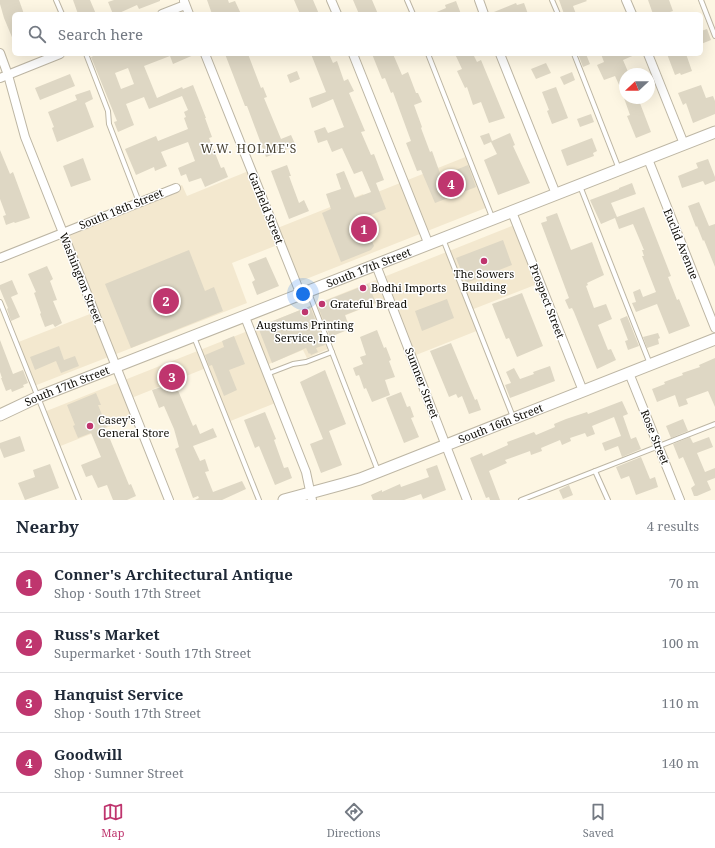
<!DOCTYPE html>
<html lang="en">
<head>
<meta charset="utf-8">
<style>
	:root { --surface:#fff; --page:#f2f2f3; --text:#1f2937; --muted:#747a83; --line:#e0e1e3; --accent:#bf356e }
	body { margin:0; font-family:"Noto Serif",serif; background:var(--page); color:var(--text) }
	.compass { position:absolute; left:619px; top:68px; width:36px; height:36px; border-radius:50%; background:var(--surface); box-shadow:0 4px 16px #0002; rotate:248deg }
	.you { position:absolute; left:303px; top:294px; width:14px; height:14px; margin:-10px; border:3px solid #fff; border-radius:50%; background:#1a73e8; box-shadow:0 0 0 6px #1a73e833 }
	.badge { display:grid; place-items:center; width:26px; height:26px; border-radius:50%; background:var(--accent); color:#fff; font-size:13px; font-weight:700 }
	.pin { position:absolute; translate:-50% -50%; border:2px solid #fff; box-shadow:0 1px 4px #0006 }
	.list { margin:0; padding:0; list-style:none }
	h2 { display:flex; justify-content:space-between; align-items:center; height:52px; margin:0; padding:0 16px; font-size:17px }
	h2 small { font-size:13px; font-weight:400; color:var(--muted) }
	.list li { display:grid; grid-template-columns:26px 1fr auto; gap:12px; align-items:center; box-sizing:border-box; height:60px; padding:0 16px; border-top:1px solid var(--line) }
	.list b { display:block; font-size:15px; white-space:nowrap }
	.list p { margin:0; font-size:13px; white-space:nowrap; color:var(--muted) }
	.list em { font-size:13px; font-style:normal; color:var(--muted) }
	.icon { flex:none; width:22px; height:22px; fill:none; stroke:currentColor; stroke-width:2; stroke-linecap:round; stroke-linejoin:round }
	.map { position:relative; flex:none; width:715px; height:500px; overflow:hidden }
	.search { position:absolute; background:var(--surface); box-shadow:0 4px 16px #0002; left:12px; right:12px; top:12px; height:44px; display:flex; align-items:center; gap:10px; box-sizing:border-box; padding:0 14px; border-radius:6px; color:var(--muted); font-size:15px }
	.sheet { height:292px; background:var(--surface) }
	nav { display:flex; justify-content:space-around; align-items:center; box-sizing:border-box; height:56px; border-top:1px solid var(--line); background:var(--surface); font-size:11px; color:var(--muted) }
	nav a { display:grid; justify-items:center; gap:2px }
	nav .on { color:var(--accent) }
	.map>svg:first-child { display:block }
	.built { fill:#f3e8cf }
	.building { fill:#ded7c4; fill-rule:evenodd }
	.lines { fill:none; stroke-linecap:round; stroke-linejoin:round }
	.service-casing { stroke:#bdb6a4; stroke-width:6 }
	.minor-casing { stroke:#bdb6a4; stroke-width:10 }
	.secondary-casing { stroke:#bdb6a4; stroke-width:13 }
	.service { stroke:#fff; stroke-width:4 }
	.minor { stroke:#fff; stroke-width:8 }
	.secondary { stroke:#fff; stroke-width:11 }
	.poi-dot { fill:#bf356e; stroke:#fff; stroke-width:1.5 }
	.labels { text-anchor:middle; stroke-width:3; stroke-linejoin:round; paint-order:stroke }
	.street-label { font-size:11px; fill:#0e0c06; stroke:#fff }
	.poi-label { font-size:11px; fill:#0e0c06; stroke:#fff; text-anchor:start }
	.neighbourhood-label { font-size:12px; letter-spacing:1px; fill:#494334; stroke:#fff }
</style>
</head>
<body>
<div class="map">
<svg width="715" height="500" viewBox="0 0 715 500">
	<rect width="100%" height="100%" fill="#fdf6e3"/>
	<g class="built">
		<polygon points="468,156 488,207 296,283 280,244 232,263 247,303 34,386 16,343 95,312 63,232 182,185 187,196 251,170 275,229 363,194 365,197"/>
		<polygon points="517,224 540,283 471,310 479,330 411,357 388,298 322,325 330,348 307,358 303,350 264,366 278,402 228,422 206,368 129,399 136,416 58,447 44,412"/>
	</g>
	<g class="building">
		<polygon points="0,0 19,0 24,14 14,14 14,42 4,18 0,4"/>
		<polygon points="73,0 90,0 96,14 78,14"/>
		<polygon points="114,0 160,0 160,1 139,9 137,5 117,14 113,14 108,2"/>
		<polygon points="207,0 228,0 229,3 235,1 241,14 212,14"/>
		<polygon points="294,0 313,0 319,14 300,14"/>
		<polygon points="353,0 372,0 378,14 359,14"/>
		<polygon points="559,0 586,0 587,1 573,6 576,14 564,14"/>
		<polygon points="648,0 669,0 673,11 664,14 653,14"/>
		<polygon points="456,1 461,14 432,14 446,8 445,5"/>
		<polygon points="516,3 517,5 524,3 528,14 489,14"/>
		<polygon points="707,29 711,40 701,44 701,31"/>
		<path d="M 98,54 L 106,54 L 107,56 L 113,54 L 196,54 L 173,64 L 170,56 L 144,66 L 157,98 L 182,87 L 183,89 L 193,85 L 206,118 L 205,118 L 212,137 L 209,138 L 221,168 L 224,167 L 228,177 L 205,187 L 201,178 L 189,182 L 186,174 L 181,176 L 178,168 L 195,161 L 188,142 L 161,152 L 167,166 L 155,171 L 154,167 L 136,175 L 125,149 L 156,136 L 158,141 L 188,129 L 184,118 L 186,117 L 184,112 L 188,110 L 182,96 L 149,109 L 144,97 L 126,104 L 134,125 L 118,132 L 114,122 L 117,121 L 91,57 ZM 128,68 L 134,84 L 121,89 L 115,73 Z"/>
		<polygon points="225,54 248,54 261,88 263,87 267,97 264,98 281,139 291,135 296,146 266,157 247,106 245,106"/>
		<polygon points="311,54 329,54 333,63 337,61 344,81 348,79 354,91 349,93 365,131 361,132 371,155 374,154 384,180 376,183 386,209 363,218 374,246 371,250 341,262 322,213 331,209 326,194 341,189 336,174 344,171 355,198 371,192 362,171 354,174 342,148 332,152 327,140 318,143 314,131 325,127 328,133 344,127 333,99 312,108 309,98 326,92"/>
		<polygon points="372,54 393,54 402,75 408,72 416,93 418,93 422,102 414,105 422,127 421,128 430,152 432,151 441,176 468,165 476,187 435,203 421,170 417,171 406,143 411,141 393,92 391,93 385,78 382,79"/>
		<polygon points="455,54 473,54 477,62 481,60 505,118 489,123 481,102 473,105 467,87 465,88 457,71 462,69"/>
		<polygon points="578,54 586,54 590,64 583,67"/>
		<polygon points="601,54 637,54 623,60 629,74 625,74 625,98 638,98 651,132 636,138 627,116 630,115 624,98 625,98 615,76 604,80 597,65 604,62"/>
		<polygon points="667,54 686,54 692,71 681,75 680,73 675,75"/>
		<polygon points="546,63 551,73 536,79 531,69"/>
		<polygon points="297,71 300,79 290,83 287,75"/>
		<polygon points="572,72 575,80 564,85 560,77"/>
		<polygon points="70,74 75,86 40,100 35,88"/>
		<polygon points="701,85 706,98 713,96 715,101 715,114 693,123 686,103 683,105 678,93"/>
		<polygon points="556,87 568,118 552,124 547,111 549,110 542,92"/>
		<polygon points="90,90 93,99 85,103 94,127 57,142 52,128 54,127 48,112 77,100 75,95"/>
		<polygon points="591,114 594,122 580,127 577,119"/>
		<polygon points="489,133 492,141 510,133 515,145 513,146 530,183 498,195 484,160 497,154 491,142 484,145 480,136"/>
		<polygon points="592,138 597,151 593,153 594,156 567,166 561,150"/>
		<polygon points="0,150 10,174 13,172 30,218 15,223 14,222 6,225 3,216 6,215 0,199"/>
		<polygon points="83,158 91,180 71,187 63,166"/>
		<polygon points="708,159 715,177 715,181 705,185 703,181 682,188 678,176 698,168 696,163"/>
		<polygon points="287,165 291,176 289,176 299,203 304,200 309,211 289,219 271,171"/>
		<polygon points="632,183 636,194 611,203 617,217 644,207 671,276 668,277 677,300 679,299 690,326 669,334 657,304 636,312 632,303 636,302 633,292 640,289 643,297 656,292 642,256 644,256 642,250 644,250 633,224 619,229 615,218 601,224 590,200 619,189 619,188"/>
		<polygon points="699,202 709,226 715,224 715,267 704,240 703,241 697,226 696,227 688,206"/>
		<polygon points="557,213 571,250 592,242 604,275 587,283 588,285 586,286 594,308 606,304 612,319 598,325 608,350 611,349 616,360 597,369 574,312 572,308 569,309 565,300 569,298 541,223 547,221 546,217"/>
		<polygon points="503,240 512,265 466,283 456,258"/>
		<polygon points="189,250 205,291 214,287 223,311 131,348 105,284"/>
		<polygon points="266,257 279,286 257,295 252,282 255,280 248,264"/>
		<polygon points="47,266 53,279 50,281 57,300 53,301 62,323 55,327 53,324 45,327 40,314 41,313 34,293 36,292 28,274"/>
		<polygon points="12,280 18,294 11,297 20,317 11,321 7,309 8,308 0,289 0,285"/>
		<polygon points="368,284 376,303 345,315 350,329 330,337 317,304"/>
		<polygon points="522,293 543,346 517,357 509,338 506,339 492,304"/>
		<polygon points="447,299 454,318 422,331 415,311"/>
		<polygon points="310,306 325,345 316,348 318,352 311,355 310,353 309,354 306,348 272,363 258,327"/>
		<polygon points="627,316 639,346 628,350 625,341 628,340 620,319"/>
		<polygon points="377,330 384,348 386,347 391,360 389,361 395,377 385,380 390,395 372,402 366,388 364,389 359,375 356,376 353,368 363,364 360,357 366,355 360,337"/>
		<polygon points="658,333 660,338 658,339 659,344 647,348 643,337"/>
		<polygon points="234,336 245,364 229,370 237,390 224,396 212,365 209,366 205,355 224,347 222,341"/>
		<polygon points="0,340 13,374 23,370 28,383 23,385 24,387 12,392 11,389 6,391 1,378 2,378 0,372"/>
		<polygon points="451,343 466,379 475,400 477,399 481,410 469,414 462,396 458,398 456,394 449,397 430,351"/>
		<polygon points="59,346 64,360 75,356 79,366 61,373 56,361 35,370 30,357"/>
		<polygon points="715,358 715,407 708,391 686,399 688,404 679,407 675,395 657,402 652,389 665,384 664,382 683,375 682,373 700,367 699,365"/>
		<polygon points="550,366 555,381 510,398 505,385 511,383 506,372 514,368 520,379 534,374 533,372"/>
		<polygon points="183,368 186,377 174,381 193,426 196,424 200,434 213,428 217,437 193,446 200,461 205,459 209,471 205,472 213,492 242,481 246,489 222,500 195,500 199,498 198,496 193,498 175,449 179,447 174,429 164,406 159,408 152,390 161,387 158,377"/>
		<polygon points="325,370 346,424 329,431 342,465 321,473 310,444 323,439 300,382"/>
		<polygon points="401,392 407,407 410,406 414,417 411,418 419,437 404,443 386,398"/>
		<polygon points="96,393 101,405 98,405 107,427 105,427 129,485 131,484 136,496 127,500 113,500 107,485 98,488 92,475 86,477 81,465 101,457 91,433 78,438 73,426 75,425 67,405"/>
		<polygon points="622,401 628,414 623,416 631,439 636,437 641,449 622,457 618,446 605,451 602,443 621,436 614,417 592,426 595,434 587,437 585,433 570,438 571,441 562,445 560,440 541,448 542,451 531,455 530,451 505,460 507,463 489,471 500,500 490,500 489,497 486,498 470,458 482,453 483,456 508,445 507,442 534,432 536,435 555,427 554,424 566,419 587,412 588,414"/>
		<polygon points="265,412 276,439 274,440 284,468 288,467 292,478 275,485 259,446 255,448 244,420"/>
		<polygon points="683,419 688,431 671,438 666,426"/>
		<polygon points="20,436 25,451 4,458 0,448 0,443"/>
		<polygon points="690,437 693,443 709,437 713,447 697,453 705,472 715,468 715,478 707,481 711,490 697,496 694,496 691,488 695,485 683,457 679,459 673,444"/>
		<polygon points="641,457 650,479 655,477 658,487 636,495 629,476 621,479 616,467"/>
		<polygon points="50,464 59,488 25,500 18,483 35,477 33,470"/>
		<polygon points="437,465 446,490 423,499 421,494 404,500 373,500 371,495 382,490 382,492 400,484 401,487 429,477 426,469"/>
		<polygon points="569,485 573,495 563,499 559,490"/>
	</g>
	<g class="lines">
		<g class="service-casing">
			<g id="service">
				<polyline points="56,0 62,14"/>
				<polyline points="407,0 413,14"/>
				<polyline points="552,0 558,14"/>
				<polyline points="701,0 715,36"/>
				<polyline points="86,54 108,111 109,124 139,202"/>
				<polyline points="428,54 492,217"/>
				<polyline points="574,54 619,169"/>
				<polyline points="580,186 650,364"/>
				<polyline points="443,239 513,417"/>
				<polyline points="309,293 378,471"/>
				<polyline points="0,302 79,500"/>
				<polyline points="194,337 259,500"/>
				<polyline points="267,374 293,364 306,362 332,352"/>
				<polyline points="595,471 608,500"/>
				<polyline points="521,500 715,424"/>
			</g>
		</g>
		<g class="minor-casing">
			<g id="minor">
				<polyline points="331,0 337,14"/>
				<polyline points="479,0 484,14"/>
				<polyline points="626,0 632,14"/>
				<polyline points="184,1 189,14"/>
				<polyline points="162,14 185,5"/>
				<polyline points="0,53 8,75 25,137 169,500"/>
				<polyline points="205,54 301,295"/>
				<polyline points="353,54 429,245"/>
				<polyline points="500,54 556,194"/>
				<polyline points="648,54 684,144"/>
				<polyline points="0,78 60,54"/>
				<polyline points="648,159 715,328"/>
				<polyline points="512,212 583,391"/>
				<polyline points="0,258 176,188"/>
				<polyline points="376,265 467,500"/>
				<polyline points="245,317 306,472 312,500"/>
				<polyline points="629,373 680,500"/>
			</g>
		</g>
		<g class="secondary-casing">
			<g id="secondary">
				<path id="s1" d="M 0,415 L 38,397 L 715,132"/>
				<path id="s2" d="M 284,500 L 343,484 L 360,479 L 715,339"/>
			</g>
		</g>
		<use href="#service" class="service"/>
		<use href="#minor" class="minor"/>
		<use href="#secondary" class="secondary"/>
	</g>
	<g class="poi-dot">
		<circle cx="484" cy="261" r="4"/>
		<circle cx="363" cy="288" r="4"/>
		<circle cx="322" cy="304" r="4"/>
		<circle cx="305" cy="312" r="4"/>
		<circle cx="90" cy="426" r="4"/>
	</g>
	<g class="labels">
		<g class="street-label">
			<text transform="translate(266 208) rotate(68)" y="4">Garfield Street</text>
			<text transform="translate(121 209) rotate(-22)" y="4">South 18th Street</text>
			<text transform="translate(681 244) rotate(68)" y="4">Euclid Avenue</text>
			<text dy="4" stroke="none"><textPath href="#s1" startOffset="397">South 17th Street</textPath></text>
			<text transform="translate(81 278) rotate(68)" y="4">Washington Street</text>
			<text transform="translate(547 301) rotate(69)" y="4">Prospect Street</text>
			<text transform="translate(422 383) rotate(69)" y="4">Sumner Street</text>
			<text dy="4" stroke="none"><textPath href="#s1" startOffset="73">South 17th Street</textPath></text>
			<text dy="4" stroke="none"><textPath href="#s2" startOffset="230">South 16th Street</textPath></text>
			<text transform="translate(655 437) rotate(68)" y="4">Rose Street</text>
		</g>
		<g class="poi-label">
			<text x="484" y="278" text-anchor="middle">The Sowers<tspan x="484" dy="13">Building</tspan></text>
			<text x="371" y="292">Bodhi Imports</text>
			<text x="330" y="308">Grateful Bread</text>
			<text x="305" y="329" text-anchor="middle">Augstums Printing<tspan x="305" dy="13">Service, Inc</tspan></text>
			<text x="98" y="424">Casey's<tspan x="98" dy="13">General Store</tspan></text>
		</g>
		<g class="neighbourhood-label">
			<text x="249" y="153">W.W. HOLME'S</text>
		</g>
	</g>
</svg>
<svg class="compass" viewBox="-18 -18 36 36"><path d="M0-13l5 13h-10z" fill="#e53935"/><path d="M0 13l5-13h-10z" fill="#747a83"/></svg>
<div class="you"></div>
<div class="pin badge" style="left:364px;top:229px">1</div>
<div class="pin badge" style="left:166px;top:301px">2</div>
<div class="pin badge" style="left:172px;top:377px">3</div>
<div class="pin badge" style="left:451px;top:184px">4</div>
<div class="search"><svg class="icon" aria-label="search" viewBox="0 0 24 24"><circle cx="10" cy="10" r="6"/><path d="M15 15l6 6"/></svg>Search here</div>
</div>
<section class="sheet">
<h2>Nearby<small>4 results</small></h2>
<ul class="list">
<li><span class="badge">1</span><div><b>Conner's Architectural Antique</b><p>Shop · South 17th Street</p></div><em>70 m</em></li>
<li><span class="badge">2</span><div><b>Russ's Market</b><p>Supermarket · South 17th Street</p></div><em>100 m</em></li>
<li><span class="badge">3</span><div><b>Hanquist Service</b><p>Shop · South 17th Street</p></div><em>110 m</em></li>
<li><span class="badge">4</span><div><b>Goodwill</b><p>Shop · Sumner Street</p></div><em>140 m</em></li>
</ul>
</section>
<nav>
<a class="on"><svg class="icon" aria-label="map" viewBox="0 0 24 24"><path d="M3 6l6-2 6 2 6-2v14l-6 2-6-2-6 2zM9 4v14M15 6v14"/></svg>Map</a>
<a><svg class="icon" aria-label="directions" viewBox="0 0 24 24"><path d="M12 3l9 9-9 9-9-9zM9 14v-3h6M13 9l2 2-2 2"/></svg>Directions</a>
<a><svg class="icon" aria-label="saved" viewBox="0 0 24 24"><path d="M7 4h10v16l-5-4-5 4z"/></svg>Saved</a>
</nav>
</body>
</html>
